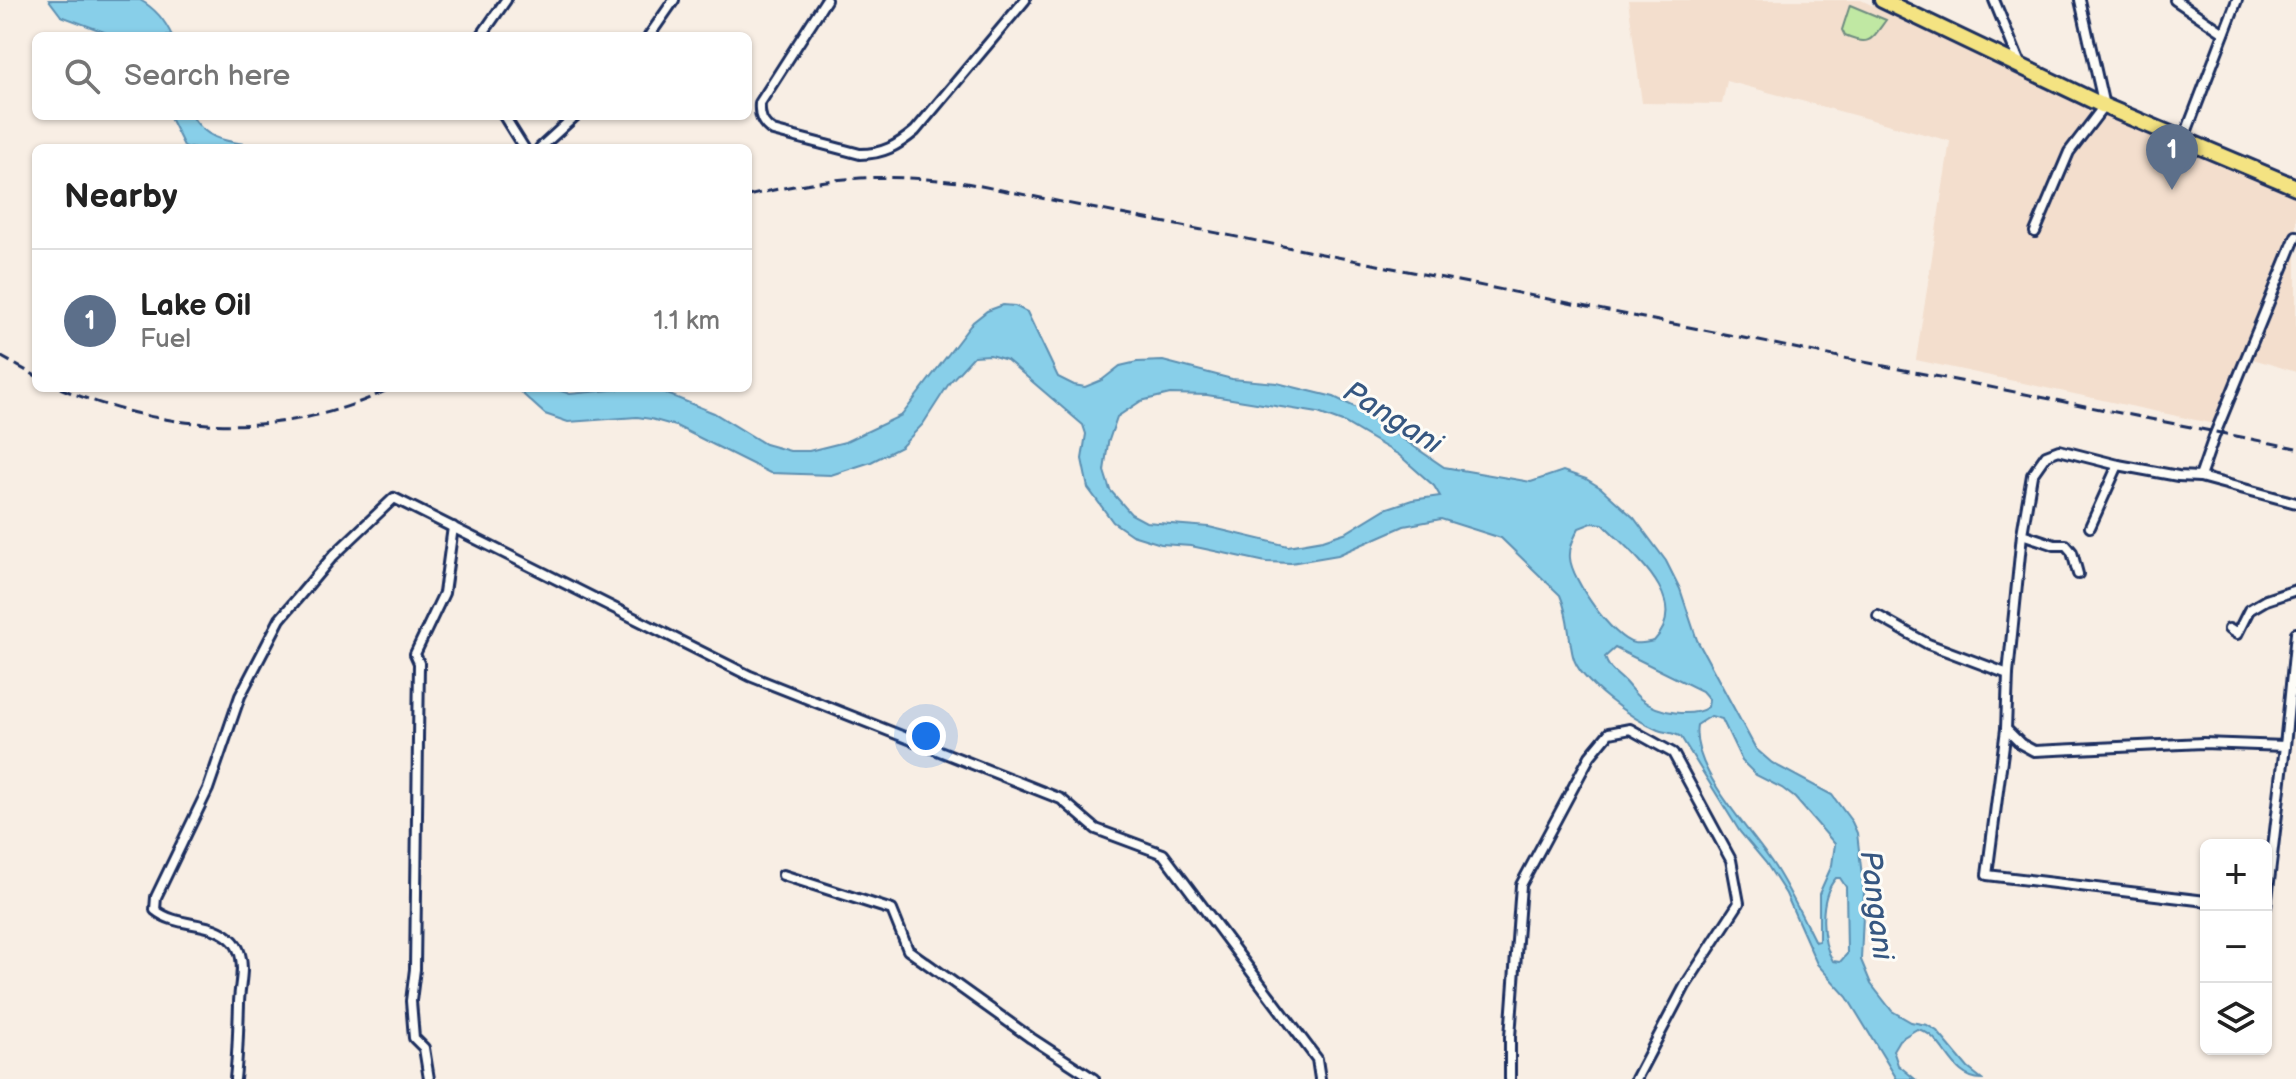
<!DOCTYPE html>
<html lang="en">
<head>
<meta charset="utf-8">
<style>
	:root { --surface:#fff; --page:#f2f2f2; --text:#222; --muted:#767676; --line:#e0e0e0; --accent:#1f6fb2 }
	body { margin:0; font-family:"Balsamiq Sans",sans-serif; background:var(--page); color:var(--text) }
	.controls { position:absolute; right:24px; bottom:24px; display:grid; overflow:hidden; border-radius:12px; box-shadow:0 2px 6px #0004 }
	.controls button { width:72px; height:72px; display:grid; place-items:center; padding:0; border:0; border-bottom:2px solid var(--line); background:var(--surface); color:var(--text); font:40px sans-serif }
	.you { position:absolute; left:926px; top:736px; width:28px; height:28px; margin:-20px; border:6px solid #fff; border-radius:50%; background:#1a73e8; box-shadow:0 0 0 12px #1a73e833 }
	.badge { display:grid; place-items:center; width:52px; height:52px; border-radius:50%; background:var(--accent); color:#fff; font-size:26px; font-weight:700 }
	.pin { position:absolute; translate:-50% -66px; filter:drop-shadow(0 2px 4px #0008) }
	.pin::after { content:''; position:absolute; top:42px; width:28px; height:24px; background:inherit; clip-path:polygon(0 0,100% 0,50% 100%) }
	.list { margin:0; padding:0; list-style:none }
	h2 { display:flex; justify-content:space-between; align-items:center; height:104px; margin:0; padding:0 32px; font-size:34px }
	h2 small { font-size:26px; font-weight:400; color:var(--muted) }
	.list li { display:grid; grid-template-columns:52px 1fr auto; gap:24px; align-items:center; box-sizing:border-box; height:144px; padding:0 32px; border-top:2px solid var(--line) }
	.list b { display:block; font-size:30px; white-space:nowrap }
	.list p { margin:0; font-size:26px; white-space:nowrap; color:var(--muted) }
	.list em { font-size:26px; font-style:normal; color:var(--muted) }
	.icon { flex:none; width:44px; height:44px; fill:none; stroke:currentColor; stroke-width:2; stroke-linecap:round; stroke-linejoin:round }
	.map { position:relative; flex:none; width:2296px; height:1079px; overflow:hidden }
	.search { position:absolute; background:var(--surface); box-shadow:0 2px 6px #0004; left:32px; top:32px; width:720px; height:88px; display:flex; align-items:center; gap:20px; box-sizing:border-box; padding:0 28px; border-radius:12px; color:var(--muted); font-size:30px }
	.panel { position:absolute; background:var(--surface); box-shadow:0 2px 6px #0004; left:32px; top:144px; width:720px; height:248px; border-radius:12px }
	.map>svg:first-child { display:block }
	.built { fill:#f3decd }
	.green { fill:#c0e8a3; stroke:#6e8c80; stroke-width:2 }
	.water { fill:#88cfe9; stroke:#5c8fb1; stroke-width:2; fill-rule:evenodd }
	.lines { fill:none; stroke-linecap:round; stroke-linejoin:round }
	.minor-casing { stroke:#1b2f5e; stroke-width:14 }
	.trunk-casing { stroke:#1b2f5e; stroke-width:20 }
	.minor { stroke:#fdfcf7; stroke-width:8 }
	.trunk { stroke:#f4e382; stroke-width:14 }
	.rail { stroke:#1b2f5e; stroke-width:3; stroke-dasharray:12 6; stroke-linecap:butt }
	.labels { text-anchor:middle; stroke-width:6; stroke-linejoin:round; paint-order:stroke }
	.water-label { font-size:30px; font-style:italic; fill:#365781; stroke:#fdfcf7 }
</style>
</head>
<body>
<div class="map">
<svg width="2296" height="1079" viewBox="0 0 2296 1079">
	<rect width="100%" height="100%" fill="#f8eee4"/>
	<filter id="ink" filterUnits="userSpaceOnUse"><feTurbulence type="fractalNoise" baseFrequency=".0125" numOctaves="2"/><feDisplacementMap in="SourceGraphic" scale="16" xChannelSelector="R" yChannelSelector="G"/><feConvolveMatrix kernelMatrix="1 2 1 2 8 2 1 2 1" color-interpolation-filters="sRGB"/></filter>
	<g filter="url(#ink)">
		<polygon class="built" points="1628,0 1861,0 2101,115 2296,196 2296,372 2243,356 2214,424 1916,360 1950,141 1727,81 1722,104 1642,103"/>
		<path class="green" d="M 1850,5 L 1886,20 C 1871,40 1870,47 1845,36 L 1842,30 Z"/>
		<g class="water">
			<path d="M 49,0 L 140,0 C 156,9 165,20 172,36 L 115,36 L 61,16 Z"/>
			<path d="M 169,116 L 192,116 C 208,144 235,141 265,148 L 185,148 Z"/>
			<path d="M 1003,305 L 1015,306 L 1027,312 L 1058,377 L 1074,385 L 1085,387 L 1102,380 L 1120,366 L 1137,362 L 1163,361 L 1232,379 L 1277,383 L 1334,397 L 1359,409 L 1444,467 L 1531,482 L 1563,471 L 1586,479 L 1601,488 L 1634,518 L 1666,561 L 1680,589 L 1697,640 L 1756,749 L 1772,763 L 1832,795 L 1852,822 L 1857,833 L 1864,893 L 1861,960 L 1871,984 L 1892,1011 L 1911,1022 L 1927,1025 L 1937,1031 L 1968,1068 L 1982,1079 C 1949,1079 1946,1035 1917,1029 L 1899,1040 L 1893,1050 L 1898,1065 L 1915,1079 L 1897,1079 L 1847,997 L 1817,964 L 1786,894 L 1766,863 L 1740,832 L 1681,737 C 1673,732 1666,733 1658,730 C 1634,720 1579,682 1573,656 C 1568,635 1569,615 1560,595 L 1501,538 L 1441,519 L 1404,526 L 1338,555 L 1291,563 L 1266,562 L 1191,546 L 1161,544 L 1132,535 L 1113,522 L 1088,488 L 1082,459 L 1086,434 L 1083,425 L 1007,360 L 990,355 L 974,356 L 950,382 L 923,424 L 901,447 L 871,462 L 831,475 L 770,473 L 676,426 L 651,419 L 637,417 L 568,422 L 545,414 L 516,388 L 552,388 L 570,394 L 631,388 L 655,389 L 714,413 L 765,444 L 790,451 L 809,451 L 845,442 L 902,415 L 973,322 L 987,311 ZM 1170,394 L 1207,395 L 1318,413 L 1345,423 L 1399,455 L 1434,486 L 1440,496 L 1412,500 L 1385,509 L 1347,532 L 1323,540 L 1288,546 L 1209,527 L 1146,522 L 1131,514 L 1110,490 L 1104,471 L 1108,443 L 1117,417 L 1141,401 ZM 1592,523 L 1603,524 C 1631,553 1693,600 1654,641 C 1648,642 1640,644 1634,643 C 1613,639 1571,579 1570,558 C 1569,547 1574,538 1579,528 ZM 1615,648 L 1702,691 L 1709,699 L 1708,707 C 1692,718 1658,713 1642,700 C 1635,695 1630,687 1624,681 C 1616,673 1608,669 1605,657 ZM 1711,716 L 1722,719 L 1742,761 L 1756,775 L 1782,788 L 1795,798 L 1835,844 L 1832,865 L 1819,894 L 1819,941 L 1815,942 L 1812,936 C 1800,912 1788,887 1773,864 C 1750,829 1690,769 1697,725 ZM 1836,878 L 1840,878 L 1846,887 L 1847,954 L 1840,962 L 1833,961 C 1820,940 1819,897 1836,878 Z"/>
		</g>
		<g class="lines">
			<g class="minor-casing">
				<g id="minor">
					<path d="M 826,0 L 760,103 C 759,116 762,124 773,131 L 860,154 C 883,154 897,146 915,131 L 1025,0"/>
					<polyline points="1994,0 2021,66"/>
					<polyline points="2175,0 2224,33"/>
					<polyline points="481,36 506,0"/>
					<polyline points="649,36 674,0"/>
					<polyline points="504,116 524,148"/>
					<polyline points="2184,138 2237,0"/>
					<polyline points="540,148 575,116"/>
					<polyline points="2035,232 2069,152 2104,106 2080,0"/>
					<polyline points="2200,477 2296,503"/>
					<polyline points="2090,527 2118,465"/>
					<polyline points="2022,534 2008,674 2006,729 2021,744 2034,751 2203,743 2285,746 2296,633"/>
					<polyline points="2078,574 2072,552 2066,545 2055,545 2022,534 2032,475 2046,455 2059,450 2118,465 2178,476 2200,477 2215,434 2296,236"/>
					<polyline points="1878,616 1928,644 2008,674"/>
					<polyline points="2229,629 2237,634 2249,610 2266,600 2296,590"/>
					<polyline points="2006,729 1987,875 2206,901"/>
					<polyline points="783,875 892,910 908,950 1031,1038 1094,1079"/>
					<polyline points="2266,907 2285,746"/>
					<path d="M 235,1079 C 238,1052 238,1030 239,1004 C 239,987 245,970 240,954 C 236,940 226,934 214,929 C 194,922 172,924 155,910 L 156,897 L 208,789 L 240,696 L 280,619 L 333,556 L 394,498 L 750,676 L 1061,799 L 1096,829 L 1163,854 L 1317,1059 L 1320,1079"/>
					<polyline points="429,1079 424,1048 414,1038 411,1001 415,969 419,663 415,654 444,593 453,527"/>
					<polyline points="1510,1079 1510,1037 1521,885 1590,756 1609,733 1630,729 1673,753 1731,860 1739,903 1685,986 1636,1079"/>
				</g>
			</g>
			<g class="trunk-casing">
				<polyline id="trunk" points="1882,0 2104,106 2296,187"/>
			</g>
			<use href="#minor" class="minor"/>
			<use href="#trunk" class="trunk"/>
			<g class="rail">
				<path d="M 748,196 C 829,176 884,173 966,183 L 2296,448"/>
				<polyline points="0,356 36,376"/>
				<path d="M 60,388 C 165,433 287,441 391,388"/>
			</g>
		</g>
	</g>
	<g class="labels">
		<g class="water-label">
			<text transform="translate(1393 417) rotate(32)" y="10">Pangani</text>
			<text transform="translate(1877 905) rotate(83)" y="10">Pangani</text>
		</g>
	</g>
</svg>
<div class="controls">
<button>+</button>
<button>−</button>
<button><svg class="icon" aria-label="layers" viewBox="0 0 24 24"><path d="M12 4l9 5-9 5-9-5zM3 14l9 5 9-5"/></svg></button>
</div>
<div class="you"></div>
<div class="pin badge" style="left:2172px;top:190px;background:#5c6f8a">1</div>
<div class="search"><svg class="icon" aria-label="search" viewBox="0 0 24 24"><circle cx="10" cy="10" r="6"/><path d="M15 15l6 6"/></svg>Search here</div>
<section class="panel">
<h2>Nearby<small></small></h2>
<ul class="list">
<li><span class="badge" style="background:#5c6f8a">1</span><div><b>Lake Oil</b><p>Fuel</p></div><em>1.1 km</em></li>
</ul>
</section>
</div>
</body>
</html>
